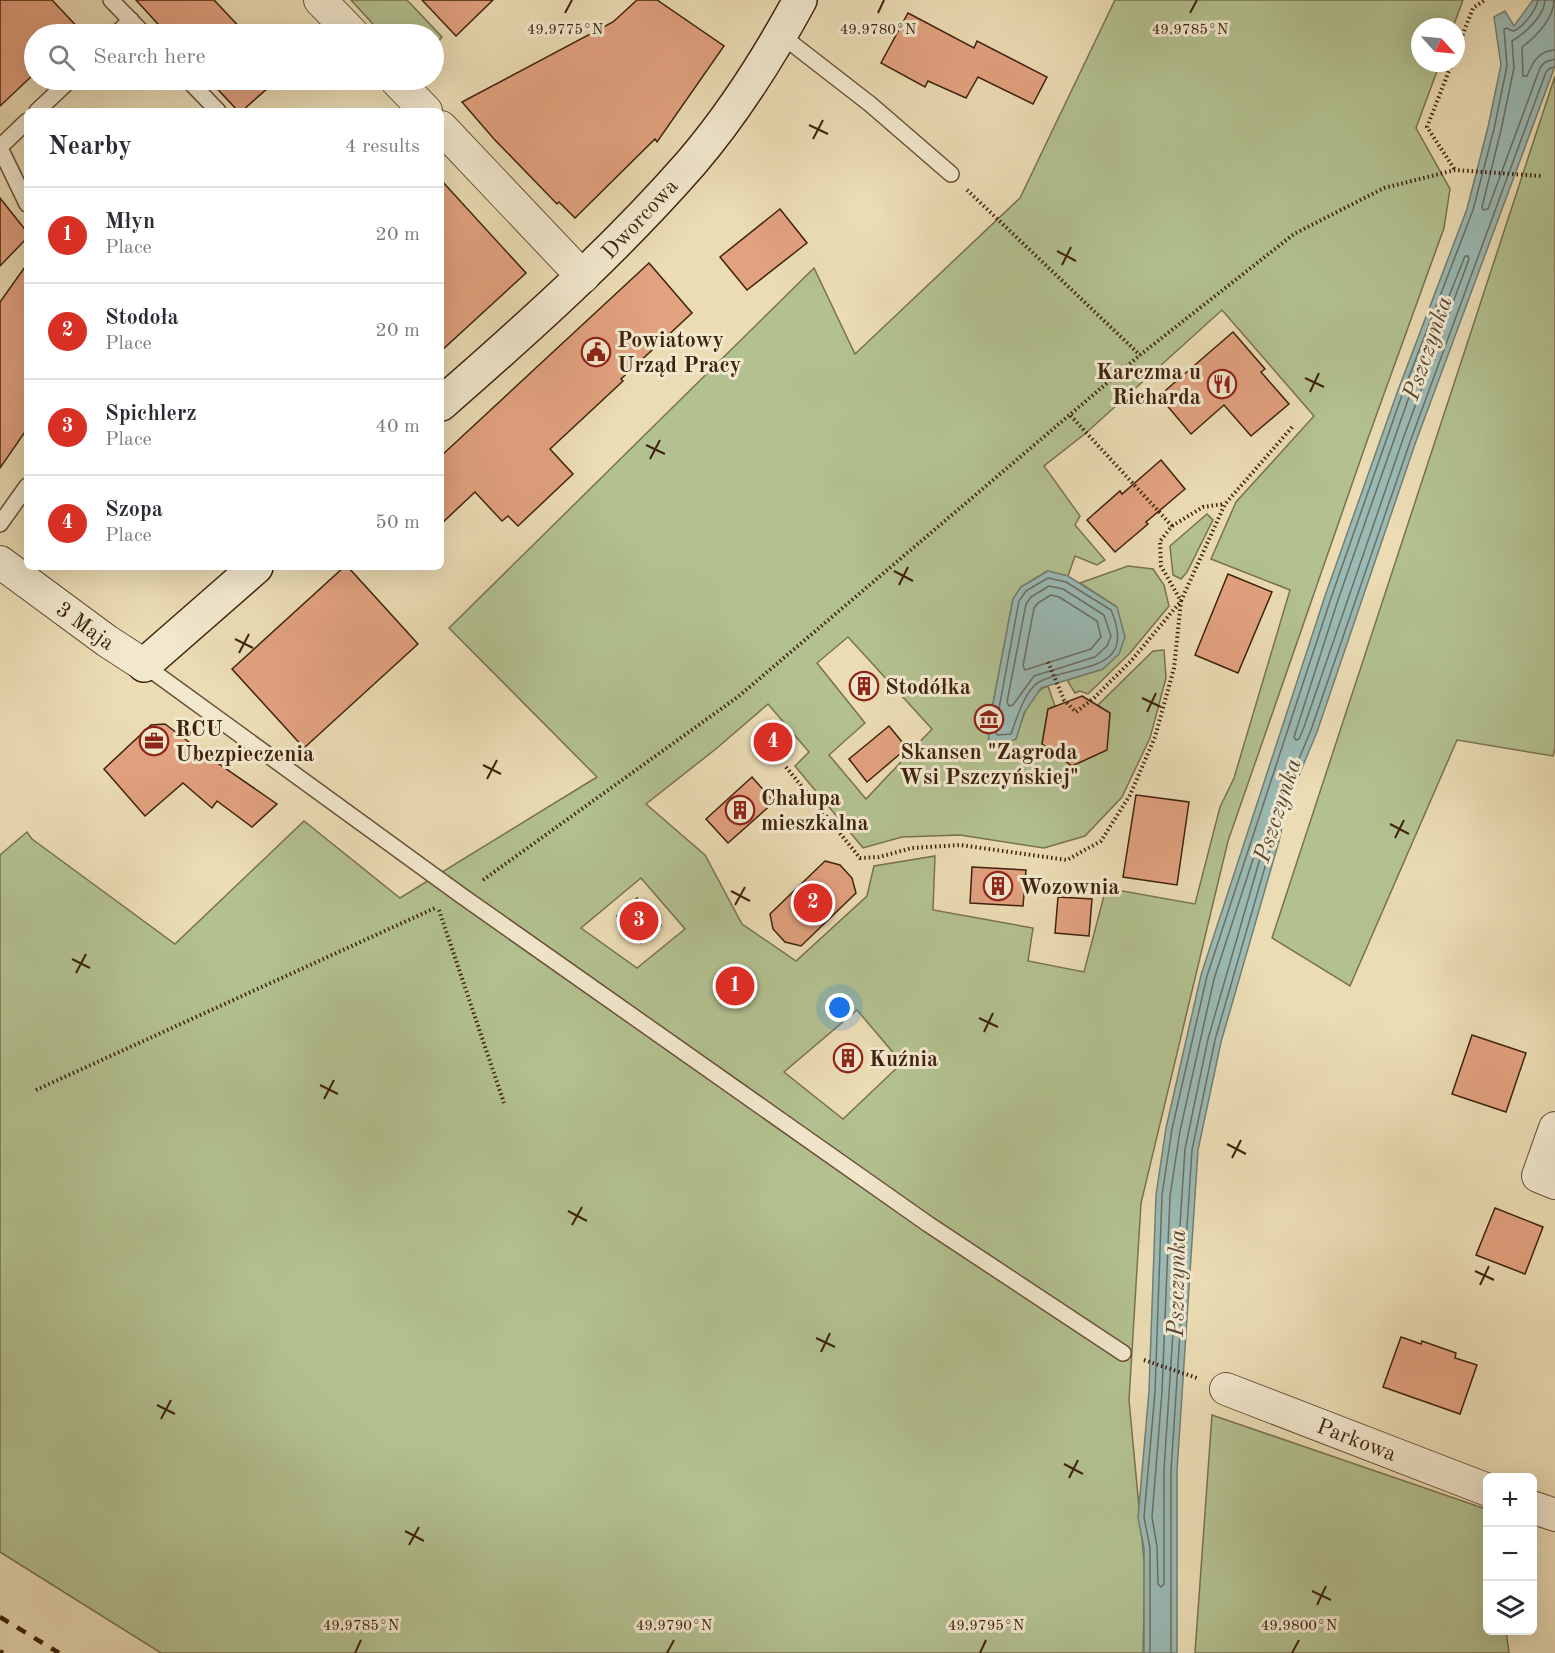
<!DOCTYPE html>
<html lang="en">
<head>
<meta charset="utf-8">
<style>
	:root { --surface:#fff; --page:#f2f2f3; --text:#2b2b33; --muted:#7c7c81; --line:#e1e1e2; --accent:#d93025 }
	body { margin:0; font-family:"Old Standard TT",serif; background:var(--page); color:var(--text) }
	.controls { position:absolute; right:18px; bottom:18px; display:grid; overflow:hidden; border-radius:9px; box-shadow:0 6px 24px #0002 }
	.controls button { width:54px; height:54px; display:grid; place-items:center; padding:0; border:0; border-bottom:2px solid var(--line); background:var(--surface); color:var(--text); font:30px sans-serif }
	.compass { position:absolute; left:1411px; top:18px; width:54px; height:54px; border-radius:50%; background:var(--surface); box-shadow:0 6px 24px #0002; rotate:117deg }
	.you { position:absolute; left:840px; top:1008px; width:21px; height:21px; margin:-15px; border:4px solid #fff; border-radius:50%; background:#1a73e8; box-shadow:0 0 0 9px #1a73e833 }
	.badge { display:grid; place-items:center; width:39px; height:39px; border-radius:50%; background:var(--accent); color:#fff; font-size:20px; font-weight:700 }
	.pin { position:absolute; translate:-50% -50%; border:3px solid #fff; box-shadow:0 2px 6px #0006 }
	.list { margin:0; padding:0; list-style:none }
	h2 { display:flex; justify-content:space-between; align-items:center; height:78px; margin:0; padding:0 24px; font-size:26px }
	h2 small { font-size:20px; font-weight:400; color:var(--muted) }
	.list li { display:grid; grid-template-columns:39px 1fr auto; gap:18px; align-items:center; box-sizing:border-box; height:96px; padding:0 24px; border-top:2px solid var(--line) }
	.list b { display:block; font-size:22px; white-space:nowrap }
	.list p { margin:0; font-size:20px; white-space:nowrap; color:var(--muted) }
	.list em { font-size:20px; font-style:normal; color:var(--muted) }
	.icon { flex:none; width:33px; height:33px; fill:none; stroke:currentColor; stroke-width:2; stroke-linecap:round; stroke-linejoin:round }
	.map { position:relative; flex:none; width:1555px; height:1653px; overflow:hidden }
	.search { position:absolute; background:var(--surface); box-shadow:0 6px 24px #0002; left:24px; top:24px; width:420px; height:66px; display:flex; align-items:center; gap:15px; box-sizing:border-box; padding:0 21px; border-radius:33px; color:var(--muted); font-size:22px }
	.panel { position:absolute; background:var(--surface); box-shadow:0 6px 24px #0002; left:24px; top:108px; width:420px; height:462px; border-radius:9px }
	.map>svg:first-child { display:block }
	.green { fill:#b3c190; stroke:#79724e; stroke-width:1.5; fill-rule:evenodd }
	.water { fill:#9abab5; stroke:#767d72; stroke-width:1.5 }
	.lines { fill:none; stroke-linecap:round; stroke-linejoin:round }
	.shore { stroke:#6c6e61; stroke-width:1.5 }
	.building { fill:#e2a17f; stroke:#3f220d; stroke-width:1.5 }
	.lane-casing { stroke:#6a5037; stroke-width:18 }
	.street-casing { stroke:#6a5037; stroke-width:34 }
	.secondary-casing { stroke:#3f220d; stroke-width:36 }
	.path { stroke:#3f220d; stroke-width:4; stroke-dasharray:1.5 3; stroke-linecap:butt }
	.lane { stroke:#f2e8ce; stroke-width:15 }
	.street { stroke:#f2e8ce; stroke-width:32 }
	.secondary { stroke:#f2e8ce; stroke-width:33 }
	.rail { stroke:#3f220d; stroke-width:4.5; stroke-dasharray:10 10; stroke-linecap:butt }
	.ticks { fill:none; stroke:#3f220d; stroke-width:2 }
	.labels { text-anchor:middle; stroke-width:6; stroke-linejoin:round; paint-order:stroke }
	.street-label { font-size:22px; fill:#3f220d; stroke:#f2e8ce }
	.poi-label { font-size:22px; font-weight:bold; fill:#3f220d; stroke:#f2e8ce; text-anchor:start }
	.water-label { font-size:24px; font-style:italic; fill:#564837; stroke:#f2e8ce }
	.ticks-label { font-size:15px; text-anchor:middle; fill:#3f220d; stroke:#f2e8ce; stroke-width:6; stroke-linejoin:round; paint-order:stroke }
</style>
</head>
<body>
<div class="map">
<svg width="1555" height="1653" viewBox="0 0 1555 1653">
	<rect width="100%" height="100%" fill="#ebdcb4"/>
	<filter id="stains"><feTurbulence type="fractalNoise" baseFrequency=".00333" numOctaves="4"/><feColorMatrix values="0 0 0 0 .2 0 0 0 0 .09 0 0 0 0 .02 0 0 0 .5 -.17"/></filter>
	<radialGradient id="worn" r=".72"><stop offset=".6" stop-color="#630" stop-opacity="0"/><stop offset="1" stop-color="#630" stop-opacity=".3"/></radialGradient>
	<g class="green">
		<polygon points="351,0 407,0 442,37 434,46 434,34 382,34"/>
		<path d="M 1115,0 L 1463,0 L 1453,27 L 1420,27 L 1420,63 L 1440,63 L 1416,128 L 1450,189 L 1444,228 L 1367,441 L 1228,841 L 1141,1203 L 1129,1400 L 1145,1571 L 1143,1653 L 161,1653 L 0,1552 L 0,855 L 27,832 L 32,839 L 175,944 L 304,821 L 400,898 L 597,777 L 449,628 L 814,268 L 855,354 L 1020,198 ZM 1222,310 L 1314,416 L 1236,502 L 1211,559 L 1290,590 L 1234,778 L 1220,807 L 1195,904 L 1106,888 L 1084,972 L 1028,961 L 1033,928 L 933,910 L 935,856 L 874,866 L 867,896 L 796,961 L 742,924 L 705,855 L 646,804 L 717,748 L 768,704 L 809,752 L 795,766 L 863,848 L 902,837 L 960,835 L 1044,848 L 1085,836 L 1122,797 L 1150,738 L 1166,678 L 1164,650 L 1153,651 L 1098,705 L 1110,714 L 1106,750 L 1072,766 L 1042,744 L 1048,709 L 1055,706 L 1048,686 C 1029,691 1021,722 1016,739 L 990,741 L 988,730 L 1013,599 L 1021,587 L 1047,571 L 1068,576 L 1075,556 L 1097,565 L 1105,560 L 1075,525 L 1080,516 L 1044,466 L 1086,433 ZM 848,637 L 932,729 L 866,799 L 829,755 L 865,723 L 817,663 ZM 641,878 L 685,929 L 637,968 L 581,928 ZM 857,1010 L 902,1063 L 843,1119 L 784,1072 Z"/>
		<polygon points="1555,76 1555,749 1553,756 1457,740 1350,986 1272,938"/>
		<polygon points="1207,514 1213,520 1187,572 1181,579 1173,575 1170,546"/>
		<polygon points="1128,566 1153,569 1164,585 1169,606 1130,653 1088,694 1080,691 1075,693 1067,680 1103,669 1117,607 1080,583"/>
		<polygon points="1212,1415 1486,1509 1488,1520 1488,1630 1506,1631 1509,1653 1195,1653"/>
	</g>
	<g class="water">
		<polygon points="1533,0 1555,0 1555,66 1415,444 1317,732 1287,804 1279,841 1221,1042 1198,1150 1177,1471 1177,1653 1144,1653 1144,1548 1138,1518 1149,1391 1156,1195 1166,1128 1201,975 1325,596 1397,393 1467,209 1488,127 1501,65 1494,17 1505,11 1514,26"/>
		<polygon points="1048,571 1068,576 1117,607 1125,637 1119,654 1103,669 1041,688 1024,713 1016,739 1009,742 989,741 988,730 1013,599 1021,587"/>
	</g>
	<g class="lines">
		<g class="shore">
			<path d="M 1545,0 C 1544,17 1525,33 1512,41 L 1514,68 L 1501,130 L 1482,207 L 1483,210 L 1488,209 L 1540,68 L 1545,62 L 1555,59"/>
			<path d="M 1554,0 C 1554,18 1536,37 1522,47 L 1523,76 L 1527,76 C 1533,62 1538,51 1555,50"/>
			<polygon points="1465,256 1468,256 1469,259 1403,439 1304,727 1299,739 1296,740 1294,737 1338,600 1409,397"/>
			<path d="M 1048,578 L 1066,582 L 1111,610 C 1139,675 1073,663 1039,682 C 1025,690 1016,720 1011,734 L 997,735 L 995,730 L 1019,601 L 1026,591 Z"/>
			<polygon points="1049,586 1063,589 1104,615 1111,636 1107,646 1095,657 1034,676 1013,705 1009,706 1007,702 1026,604 1031,597"/>
			<polygon points="1051,595 1059,597 1097,621 1101,637 1091,649 1025,670 1023,666 1034,608 1038,603"/>
			<polygon points="1259,851 1261,855 1208,1039 1185,1149 1164,1470 1164,1584 1161,1587 1158,1584 1157,1547 1152,1517 1162,1392 1170,1196 1180,1131 1214,979 1255,853"/>
			<path d="M 1150,1653 L 1150,1548 L 1144,1517 L 1155,1392 L 1162,1195 L 1172,1129 L 1207,976 L 1331,598 L 1402,395 L 1473,210 L 1494,129 L 1507,66 L 1504,30 L 1506,28 L 1513,31 C 1523,28 1536,10 1538,0"/>
			<polyline points="1171,1653 1171,1471 1192,1150 1215,1040 1273,839 1281,802 1311,730 1410,442 1546,72 1550,68 1555,67"/>
		</g>
	</g>
	<g class="building">
		<polygon points="0,0 52,0 84,34 34,34 34,74 0,106"/>
		<polygon points="136,0 214,0 246,34 167,34"/>
		<polygon points="422,0 493,0 456,36"/>
		<polygon points="637,0 657,0 724,46 657,142 655,139 575,218 559,202 557,204 494,139 462,102 613,22"/>
		<polygon points="908,13 974,48 977,41 1047,77 1033,104 978,77 966,98 928,81 925,87 881,63"/>
		<polygon points="209,80 277,80 242,111 238,111"/>
		<polygon points="441,180 526,273 441,351"/>
		<polygon points="0,198 27,232 27,238 0,266"/>
		<polygon points="780,209 807,243 747,290 720,257"/>
		<polygon points="649,263 692,313 621,379 623,381 550,449 573,474 518,526 508,516 502,521 475,492 441,524 441,456"/>
		<polygon points="27,264 27,429 0,468 0,302"/>
		<polygon points="1233,332 1265,369 1261,372 1289,404 1251,436 1224,405 1191,434 1159,396"/>
		<polygon points="1161,460 1185,489 1146,522 1148,524 1115,552 1087,520 1120,491 1122,494"/>
		<polygon points="344,567 348,567 418,644 304,748 232,669"/>
		<polygon points="1228,574 1272,592 1238,673 1195,655"/>
		<polygon points="1082,696 1110,713 1107,750 1072,766 1042,744 1048,709"/>
		<polygon points="165,724 209,757 277,804 252,827 217,801 212,808 183,783 145,816 104,769 151,725"/>
		<polygon points="889,726 907,748 867,782 849,759"/>
		<polygon points="752,777 774,802 728,843 706,819"/>
		<polygon points="1136,795 1189,802 1177,885 1123,877"/>
		<polygon points="825,861 840,865 852,878 856,893 801,946 785,942 773,929 770,914"/>
		<polygon points="972,867 1026,870 1023,906 970,903"/>
		<polygon points="1058,897 1092,899 1089,936 1055,933"/>
		<polygon points="637,898 661,926 641,943 617,916"/>
		<polygon points="1472,1035 1526,1053 1506,1112 1452,1094"/>
		<polygon points="1495,1208 1543,1227 1525,1274 1476,1255"/>
		<polygon points="1401,1337 1421,1344 1422,1341 1456,1353 1455,1358 1477,1365 1460,1414 1383,1387"/>
	</g>
	<g class="lines">
		<g class="lane-casing">
			<g id="lane">
				<polyline points="111,0 144,34"/>
				<polyline points="116,34 131,20"/>
				<polyline points="781,35 870,104 951,174"/>
				<polyline points="188,80 218,111"/>
				<polyline points="37,111 70,80"/>
				<polyline points="0,147 27,121"/>
				<polyline points="0,148 27,204"/>
				<polyline points="0,524 27,486"/>
				<polyline points="144,665 462,896 928,1224 1123,1353"/>
			</g>
		</g>
		<g class="street-casing">
			<g id="street">
				<polyline points="320,0 353,34"/>
				<polyline points="396,80 426,111"/>
				<polyline points="441,127 583,277"/>
				<polyline points="0,562 107,641 144,665"/>
				<polyline points="1555,1128 1538,1176 1555,1183"/>
				<polyline points="1226,1389 1488,1490"/>
				<polyline points="1532,1507 1555,1515"/>
			</g>
		</g>
		<g class="secondary-casing">
			<g id="secondary">
				<path d="M 441,404 C 528,328 614,251 691,163 C 733,114 769,57 800,0"/>
				<polyline points="144,665 256,567"/>
			</g>
		</g>
		<g class="path">
			<polyline points="1456,52 1473,8 1485,0"/>
			<polyline points="1452,63 1427,127 1455,170"/>
			<polyline points="967,190 1140,355"/>
			<polyline points="1172,526 1203,507 1224,504"/>
			<polyline points="1048,662 1064,700 1076,712 1094,698 1131,661 1181,601 1225,504 1294,425"/>
			<polyline points="786,767 860,858 879,857 912,848 960,845 1067,860 1101,841 1130,795 1155,737 1174,668 1181,601 1161,566 1160,541 1172,526 1070,415"/>
			<polyline points="483,880 739,696 1140,355 1294,234 1384,188 1455,170 1541,176"/>
			<polyline points="439,910 504,1103"/>
			<polyline points="36,1090 435,908"/>
			<polyline points="1144,1360 1197,1378"/>
		</g>
		<use href="#lane" class="lane"/>
		<use href="#street" class="street"/>
		<use href="#secondary" class="secondary"/>
		<g class="rail">
			<polyline points="0,1617 59,1653"/>
			<polyline points="0,1651 3,1653"/>
		</g>
	</g>
	<path class="ticks" d="M 565,13 L 572,0M 878,13 L 884,0M 1190,13 L 1197,0M 809,125 L 828,134M 813,139 L 823,120M 1057,251 L 1076,261M 1062,265 L 1071,247M 1305,378 L 1324,387M 1310,392 L 1319,373M 646,445 L 665,454M 650,459 L 660,440M 894,571 L 913,581M 899,585 L 908,567M 235,639 L 253,648M 239,653 L 249,634M 1142,698 L 1161,707M 1147,712 L 1156,693M 483,765 L 501,774M 487,779 L 497,760M 1390,824 L 1409,834M 1395,838 L 1404,820M 731,891 L 750,901M 735,905 L 745,887M 72,959 L 90,968M 76,973 L 86,954M 979,1018 L 998,1027M 984,1032 L 993,1013M 320,1085 L 338,1094M 324,1099 L 334,1080M 1227,1144 L 1246,1154M 1232,1158 L 1241,1140M 568,1211 L 587,1221M 572,1225 L 582,1207M 1475,1271 L 1494,1280M 1480,1285 L 1489,1266M 816,1338 L 835,1347M 821,1352 L 830,1333M 157,1405 L 175,1414M 161,1419 L 171,1400M 1064,1464 L 1083,1474M 1069,1478 L 1078,1460M 405,1531 L 424,1541M 409,1545 L 419,1527M 1312,1591 L 1331,1600M 1317,1605 L 1326,1586M 355,1653 L 361,1640M 667,1653 L 674,1640M 980,1653 L 986,1640M 1292,1653 L 1299,1640"/>
	<defs>
		<g id="civic-ring" transform="scale(1.5)"><circle r="9.5" fill="#f2e8ce" stroke="#8f2418" stroke-width="1.5"/><path d="M-.6-6.5H3V-4.5H.6V-3L4-1V1h2V6H-6V1h2V-1L-.6-3ZM-1.2 2.5V6h2.4V2.5Z" fill="#8f2418"/></g>
		<g id="restaurant-ring" transform="scale(1.5)"><circle r="9.5" fill="#f2e8ce" stroke="#8f2418" stroke-width="1.5"/><path d="M-5-6h1v4h1v-4h1v4h1v-4h1v5L-1.5 .5V6h-2V.5L-5-1ZM5-6V6H3V1.5H1.5Q1.5-4 5-6Z" fill="#8f2418"/></g>
		<g id="building-ring" transform="scale(1.5)"><circle r="9.5" fill="#f2e8ce" stroke="#8f2418" stroke-width="1.5"/><path d="M-4-6H4V6H1V3H-1V6H-4ZM-2.5-4.3h1.7v1.8h-1.7ZM.8-4.3h1.7v1.8H.8ZM-2.5-1h1.7V.8h-1.7ZM.8-1h1.7V.8H.8Z" fill="#8f2418"/></g>
		<g id="museum-ring" transform="scale(1.5)"><circle r="9.5" fill="#f2e8ce" stroke="#8f2418" stroke-width="1.5"/><path d="M0-6L6-3V-2H-6V-3ZM-5-1h2V3h-2ZM-1-1h2V3h-2ZM3-1h2V3H3ZM-6 4H6V6H-6Z" fill="#8f2418"/></g>
		<g id="office-ring" transform="scale(1.5)"><circle r="9.5" fill="#f2e8ce" stroke="#8f2418" stroke-width="1.5"/><path d="M-6-3h4V-5.5h4V-3h4V5H-6ZM-1-4.5V-3h2v-1.5ZM-6 0V1H6V0Z" fill="#8f2418"/></g>
	</defs>
	<g fill-rule="evenodd">
		<use href="#civic-ring" x="596" y="352"/>
		<use href="#restaurant-ring" x="1222" y="384"/>
		<use href="#building-ring" x="864" y="686"/>
		<use href="#museum-ring" x="989" y="719"/>
		<use href="#office-ring" x="154" y="741"/>
		<use href="#building-ring" x="740" y="810"/>
		<use href="#building-ring" x="998" y="886"/>
		<use href="#building-ring" x="848" y="1058"/>
	</g>
	<g class="labels">
		<g class="street-label">
			<text transform="translate(639 218) rotate(-47)" y="8">Dworcowa</text>
			<text transform="translate(86 625) rotate(36)" y="8">3 Maja</text>
			<text transform="translate(1357 1439) rotate(21)" y="8">Parkowa</text>
		</g>
		<g class="poi-label">
			<text x="617" y="347">Powiatowy<tspan x="617" dy="25">Urząd Pracy</tspan></text>
			<text x="1201" y="379" text-anchor="end">Karczma u<tspan x="1201" dy="25">Richarda</tspan></text>
			<text x="885" y="694">Stodółka</text>
			<text x="175" y="736">RCU<tspan x="175" dy="25">Ubezpieczenia</tspan></text>
			<text x="989" y="759" text-anchor="middle">Skansen "Zagroda<tspan x="989" dy="25">Wsi Pszczyńskiej"</tspan></text>
			<text x="761" y="805">Chałupa<tspan x="761" dy="25">mieszkalna</tspan></text>
			<text x="1019" y="894">Wozownia</text>
			<text x="869" y="1066">Kuźnia</text>
		</g>
		<g class="water-label">
			<text transform="translate(1427 348) rotate(-71)" y="8">Pszczynka</text>
			<text transform="translate(1277 810) rotate(-72)" y="8">Pszczynka</text>
			<text transform="translate(1176 1283) rotate(-89)" y="8">Pszczynka</text>
		</g>
	</g>
	<g class="ticks-label">
		<text x="565" y="34">49.9775°N</text>
		<text x="878" y="34">49.9780°N</text>
		<text x="1190" y="34">49.9785°N</text>
		<text x="361" y="1630">49.9785°N</text>
		<text x="674" y="1630">49.9790°N</text>
		<text x="986" y="1630">49.9795°N</text>
		<text x="1299" y="1630">49.9800°N</text>
	</g>
	<rect width="100%" height="100%" filter="url(#stains)"/>
	<rect width="100%" height="100%" fill="url(#worn)"/>
</svg>
<div class="controls">
<button>+</button>
<button>−</button>
<button><svg class="icon" aria-label="layers" viewBox="0 0 24 24"><path d="M12 4l9 5-9 5-9-5zM3 14l9 5 9-5"/></svg></button>
</div>
<svg class="compass" viewBox="-18 -18 36 36"><path d="M0-13l5 13h-10z" fill="#e53935"/><path d="M0 13l5-13h-10z" fill="#7c7c81"/></svg>
<div class="you"></div>
<div class="pin badge" style="left:735px;top:986px">1</div>
<div class="pin badge" style="left:813px;top:903px">2</div>
<div class="pin badge" style="left:639px;top:921px">3</div>
<div class="pin badge" style="left:773px;top:742px">4</div>
<div class="search"><svg class="icon" aria-label="search" viewBox="0 0 24 24"><circle cx="10" cy="10" r="6"/><path d="M15 15l6 6"/></svg>Search here</div>
<section class="panel">
<h2>Nearby<small>4 results</small></h2>
<ul class="list">
<li><span class="badge">1</span><div><b>Młyn</b><p>Place</p></div><em>20 m</em></li>
<li><span class="badge">2</span><div><b>Stodoła</b><p>Place</p></div><em>20 m</em></li>
<li><span class="badge">3</span><div><b>Spichlerz</b><p>Place</p></div><em>40 m</em></li>
<li><span class="badge">4</span><div><b>Szopa</b><p>Place</p></div><em>50 m</em></li>
</ul>
</section>
</div>
</body>
</html>
